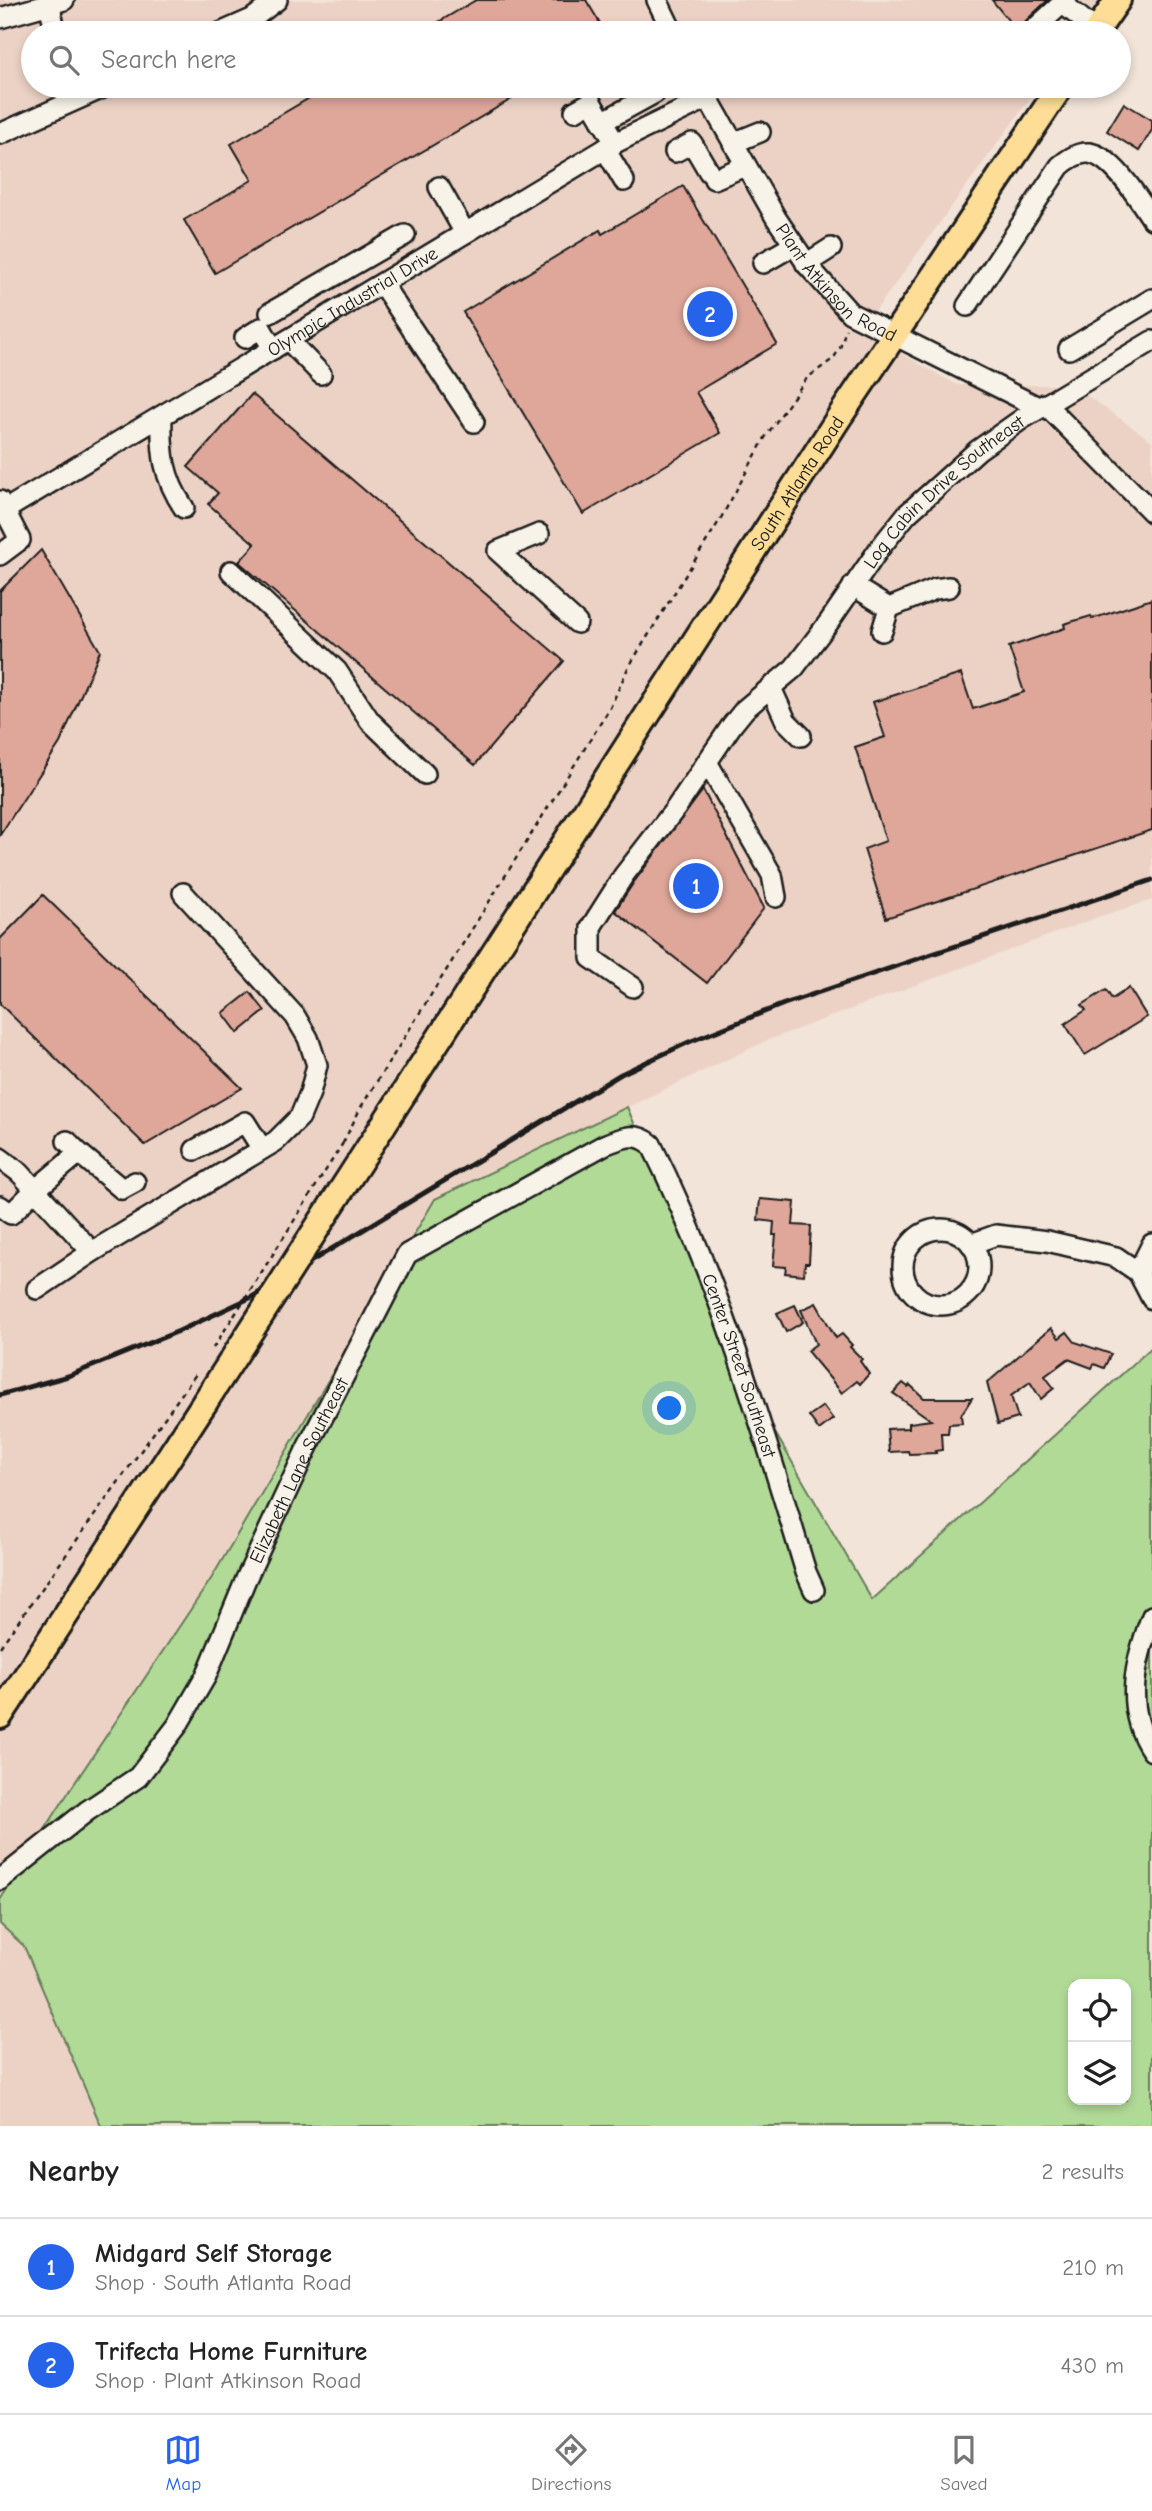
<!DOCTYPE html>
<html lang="en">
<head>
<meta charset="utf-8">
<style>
	:root { --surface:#fff; --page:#f6f6f6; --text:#222; --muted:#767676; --line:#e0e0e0; --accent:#2563eb }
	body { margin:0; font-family:"Comic Neue",sans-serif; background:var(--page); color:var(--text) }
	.controls { position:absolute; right:21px; bottom:21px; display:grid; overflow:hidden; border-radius:14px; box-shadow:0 4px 10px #0003 }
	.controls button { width:63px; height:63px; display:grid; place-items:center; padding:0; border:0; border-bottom:2px solid var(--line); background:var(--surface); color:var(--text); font:35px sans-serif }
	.you { position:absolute; left:670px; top:1409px; width:24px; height:24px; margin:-18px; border:5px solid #fff; border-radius:50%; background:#1a73e8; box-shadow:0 0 0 10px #1a73e833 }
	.badge { display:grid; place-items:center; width:46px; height:46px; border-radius:50%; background:var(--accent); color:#fff; font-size:23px; font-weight:700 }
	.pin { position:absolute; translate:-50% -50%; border:4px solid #fff; box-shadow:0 2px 7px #0006 }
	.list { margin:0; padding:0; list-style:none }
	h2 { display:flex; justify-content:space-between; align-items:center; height:91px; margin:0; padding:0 28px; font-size:30px }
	h2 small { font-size:23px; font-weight:400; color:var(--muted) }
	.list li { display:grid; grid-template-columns:46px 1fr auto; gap:21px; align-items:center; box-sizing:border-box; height:98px; padding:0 28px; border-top:2px solid var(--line) }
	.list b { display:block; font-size:26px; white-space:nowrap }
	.list p { margin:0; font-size:23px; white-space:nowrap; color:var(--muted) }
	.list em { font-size:23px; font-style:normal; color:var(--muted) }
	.icon { flex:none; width:38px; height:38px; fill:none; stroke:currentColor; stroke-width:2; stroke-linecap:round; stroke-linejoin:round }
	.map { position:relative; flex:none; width:1152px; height:2126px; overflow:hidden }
	.search { position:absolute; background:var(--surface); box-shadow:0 4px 10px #0003; left:21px; right:21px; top:21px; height:77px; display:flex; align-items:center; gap:18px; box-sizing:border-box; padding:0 24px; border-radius:38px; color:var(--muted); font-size:26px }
	.sheet { height:287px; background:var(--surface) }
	nav { display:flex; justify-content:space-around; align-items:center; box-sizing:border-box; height:98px; border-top:2px solid var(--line); background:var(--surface); font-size:19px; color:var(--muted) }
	nav a { display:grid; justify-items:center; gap:4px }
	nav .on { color:var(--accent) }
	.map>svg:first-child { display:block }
	.built { fill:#ecd2c5 }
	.green { fill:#b1da97; stroke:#667b5a; stroke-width:2; fill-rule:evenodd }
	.building { fill:#dfa79a; stroke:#1c1c1c; stroke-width:2 }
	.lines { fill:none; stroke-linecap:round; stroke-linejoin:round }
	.minor-casing { stroke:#1c1c1c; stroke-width:24 }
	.major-casing { stroke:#1c1c1c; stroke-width:30 }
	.path { stroke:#1c1c1c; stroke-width:2.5; stroke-dasharray:5 5; stroke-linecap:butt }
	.minor { stroke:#f7f3e8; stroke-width:19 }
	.major { stroke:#fedd96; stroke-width:24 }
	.rail { stroke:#1c1c1c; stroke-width:5 }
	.major-bridge-casing { stroke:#1c1c1c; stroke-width:30; stroke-linecap:butt }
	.path-bridge { stroke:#1c1c1c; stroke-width:2.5; stroke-dasharray:5 5; stroke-linecap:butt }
	.major-bridge { stroke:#fedd96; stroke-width:24 }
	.labels { text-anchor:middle; stroke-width:5; stroke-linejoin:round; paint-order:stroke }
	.street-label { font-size:19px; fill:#1c1c1c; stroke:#f7f3e8 }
</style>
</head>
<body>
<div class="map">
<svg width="1152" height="2126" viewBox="0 0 1152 2126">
	<rect width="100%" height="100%" fill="#f2e4d8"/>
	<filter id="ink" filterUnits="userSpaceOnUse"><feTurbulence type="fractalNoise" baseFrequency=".0143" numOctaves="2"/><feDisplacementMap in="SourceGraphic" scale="14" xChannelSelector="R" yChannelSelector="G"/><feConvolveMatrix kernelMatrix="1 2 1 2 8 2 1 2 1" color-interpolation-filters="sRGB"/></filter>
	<g filter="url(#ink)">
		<g class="built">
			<polygon points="0,0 1101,0 1077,33 33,33 33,86 1039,86 861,331 957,385 1072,385 1152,441 1152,900 1101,916 768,1040 435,1199 211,1579 70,1790 0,1900"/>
			<polygon points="0,1924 24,1946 101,2126 0,2126"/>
		</g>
		<path class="green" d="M 627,1107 L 751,1391 L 872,1600 L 1152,1347 L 1152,2126 L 101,2126 L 24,1946 L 0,1924 L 0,1900 L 70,1790 L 211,1579 L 435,1199 ZM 1073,1984 L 1126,1984 L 1126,2100 L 1073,2100 Z"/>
		<g class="building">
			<polygon points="476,0 586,0 606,33 420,33"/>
			<polygon points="992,0 1048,0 1016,30"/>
			<polygon points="330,86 534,86 215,273 184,220 252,180 231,144"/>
			<polygon points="1124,103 1152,120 1152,130 1139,151 1107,131"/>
			<polygon points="683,186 777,344 696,392 720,433 583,514 463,312 600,230 602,234"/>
			<polygon points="252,394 564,661 475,765 239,562 255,544 208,504 218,493 188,467"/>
			<polygon points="41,550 100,651 60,743 0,835 0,591"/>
			<polygon points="1152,599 1152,830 886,918 864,849 886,841 855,747 885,737 873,702 961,674 973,709 1024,692 1009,647 1065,628 1064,624 1091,616 1092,619"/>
			<polygon points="703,790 764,908 707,983 615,911 634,882"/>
			<polygon points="43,895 242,1088 145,1145 0,1004 0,939"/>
			<polygon points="1129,988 1147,1017 1085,1055 1065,1024 1086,1010 1082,1005 1106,990 1112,999"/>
			<polygon points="250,992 265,1011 238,1033 223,1013"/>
			<polygon points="760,1199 795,1202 793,1225 811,1226 809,1263 805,1263 804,1275 785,1273 786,1267 773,1266 776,1235 773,1235 774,1222 758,1220"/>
			<polygon points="816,1303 836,1338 842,1334 852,1345 850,1347 862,1359 860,1361 869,1374 860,1384 857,1381 842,1393 807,1351 816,1344 801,1310"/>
			<polygon points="795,1305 803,1322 786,1332 777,1313"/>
			<polygon points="1051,1328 1059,1338 1067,1332 1075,1342 1111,1354 1104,1368 1094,1364 1092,1368 1068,1359 1045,1376 1054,1388 1041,1399 1030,1382 1011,1396 1018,1418 998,1424 987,1383"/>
			<polygon points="903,1383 908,1387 910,1385 924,1398 972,1398 961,1415 962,1423 949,1424 948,1433 941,1433 942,1450 935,1451 936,1453 909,1454 908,1451 889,1452 887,1429 909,1428 909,1423 931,1420 893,1393"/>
			<polygon points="823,1406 833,1419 819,1430 809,1416"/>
		</g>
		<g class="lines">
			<g class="minor-casing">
				<g id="minor">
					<polyline points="657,0 673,33"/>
					<polyline points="1066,0 1067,7 1097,31"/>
					<polyline points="49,4 56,33"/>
					<polyline points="0,18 64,0"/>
					<polyline points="220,33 252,19 277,0"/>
					<polyline points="1030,33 1066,0"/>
					<path id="s1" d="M 701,86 L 776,218 L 809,267 L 850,313 L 1038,407"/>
					<polyline points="575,111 591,102 615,143"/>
					<polyline points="602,122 655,93"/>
					<polyline points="0,134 107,86"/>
					<polyline points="733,143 760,132"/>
					<polyline points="605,149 624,181"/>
					<polyline points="675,152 692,143 709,172"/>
					<polyline points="714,179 745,166"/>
					<polyline points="439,187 465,233"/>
					<polyline points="763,263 794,245"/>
					<polyline points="806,264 831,248"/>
					<polyline points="382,284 474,422"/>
					<path d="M 967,306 L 1060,166 C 1068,159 1078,152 1089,153 C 1113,156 1140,201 1152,219"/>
					<polyline points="270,313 405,235"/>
					<polyline points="245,338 261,328 273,349"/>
					<polyline points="288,340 321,374"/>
					<polyline points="1069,349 1152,299"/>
					<polyline points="1045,404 1152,512"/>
					<path d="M 162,416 C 161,452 163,477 184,508"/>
					<polyline points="0,501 20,540 0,555"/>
					<path id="s2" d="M 0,513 L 615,143 L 708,98"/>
					<polyline points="539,534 498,551 577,623"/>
					<polyline points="231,571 337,671 370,721 425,774"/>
					<polyline points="853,586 889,608 935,589 949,587"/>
					<polyline points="882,631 889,608"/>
					<polyline points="771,688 786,721 801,736"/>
					<polyline points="707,762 772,875 776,897"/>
					<path id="s3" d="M 633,987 L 591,958 L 591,927 L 624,875 L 676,808 L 732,725 L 745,709 L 794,668 L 829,622 L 879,549 L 907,514 L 978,450 L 1022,419 L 1152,341"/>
					<polyline points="195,1150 245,1122 262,1149"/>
					<polyline points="79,1153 122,1189 135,1182"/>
					<polyline points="0,1158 20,1173 92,1252"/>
					<polyline points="0,1206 11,1214 35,1190 79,1153 67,1141"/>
					<circle cx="941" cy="1267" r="38"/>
					<polyline points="971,1244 996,1235 1047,1241 1116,1257 1138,1272 1152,1299"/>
					<polyline points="1138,1272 1152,1244"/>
					<polyline points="37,1289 92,1252 276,1141 300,1117 310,1093 317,1065 308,1038 295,1016 183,893"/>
					<path d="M 1152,1616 C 1135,1660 1123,1709 1152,1751"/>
					<path id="s4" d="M 0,1880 L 87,1811 L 138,1777 L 177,1726 L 206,1676 L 246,1579 L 308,1446 L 407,1254 L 604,1145 C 622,1138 635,1131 651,1144 C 719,1280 762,1427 806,1572 L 814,1590"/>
				</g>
			</g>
			<g class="major-casing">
				<g id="major">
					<polyline points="1095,33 1118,0"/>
					<path id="s5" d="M 382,1127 L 838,419 L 1061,86"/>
					<polyline points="0,1716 205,1402"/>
				</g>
			</g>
			<g class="path">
				<polyline points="343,1143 361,1107 610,708 628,668 721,518 766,436 807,378 833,359 840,348 846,329"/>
				<polyline points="213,1348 234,1316"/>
				<polyline points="0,1647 196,1374"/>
			</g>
			<use href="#minor" class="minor"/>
			<use href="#major" class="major"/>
			<polyline class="rail" points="0,1395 68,1376 179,1331 252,1297 621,1074 689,1042 784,1004 1152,880"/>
			<g class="major-bridge-casing">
				<polyline id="major-bridge" points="205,1402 382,1127"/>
			</g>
			<polyline class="path-bridge" points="234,1316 343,1143"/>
			<use href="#major-bridge" class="major-bridge"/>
		</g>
	</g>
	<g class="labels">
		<g class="street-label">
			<text dy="7" stroke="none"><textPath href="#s1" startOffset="242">Plant Atkinson Road</textPath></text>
			<text dy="7" stroke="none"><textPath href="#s2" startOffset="411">Olympic Industrial Drive</textPath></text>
			<text dy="7" stroke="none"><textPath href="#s5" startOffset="766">South Atlanta Road</textPath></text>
			<text dy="7" stroke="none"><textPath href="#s3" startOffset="646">Log Cabin Drive Southeast</textPath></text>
			<text dy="7" stroke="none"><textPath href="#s4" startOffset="1276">Center Street Southeast</textPath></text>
			<text dy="7" stroke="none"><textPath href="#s4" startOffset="520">Elizabeth Lane Southeast</textPath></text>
		</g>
	</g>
</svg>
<div class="controls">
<button><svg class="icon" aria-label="locate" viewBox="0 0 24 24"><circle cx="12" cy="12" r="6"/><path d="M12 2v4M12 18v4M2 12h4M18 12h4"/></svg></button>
<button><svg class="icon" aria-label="layers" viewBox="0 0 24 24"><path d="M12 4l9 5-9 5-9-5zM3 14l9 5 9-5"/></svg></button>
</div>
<div class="you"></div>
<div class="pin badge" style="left:696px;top:886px">1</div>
<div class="pin badge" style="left:710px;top:314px">2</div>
<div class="search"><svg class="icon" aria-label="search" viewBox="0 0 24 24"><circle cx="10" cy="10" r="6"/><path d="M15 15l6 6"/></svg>Search here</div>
</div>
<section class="sheet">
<h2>Nearby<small>2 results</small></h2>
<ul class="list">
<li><span class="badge">1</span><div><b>Midgard Self Storage</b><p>Shop · South Atlanta Road</p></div><em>210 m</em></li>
<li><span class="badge">2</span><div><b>Trifecta Home Furniture</b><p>Shop · Plant Atkinson Road</p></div><em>430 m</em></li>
</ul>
</section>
<nav>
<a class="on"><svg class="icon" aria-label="map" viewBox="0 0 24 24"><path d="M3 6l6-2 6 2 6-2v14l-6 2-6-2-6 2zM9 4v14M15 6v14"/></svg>Map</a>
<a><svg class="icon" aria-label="directions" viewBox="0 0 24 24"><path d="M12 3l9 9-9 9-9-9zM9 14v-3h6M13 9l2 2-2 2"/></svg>Directions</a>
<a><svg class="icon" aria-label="saved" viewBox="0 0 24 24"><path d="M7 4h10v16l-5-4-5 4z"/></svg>Saved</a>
</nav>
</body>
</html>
